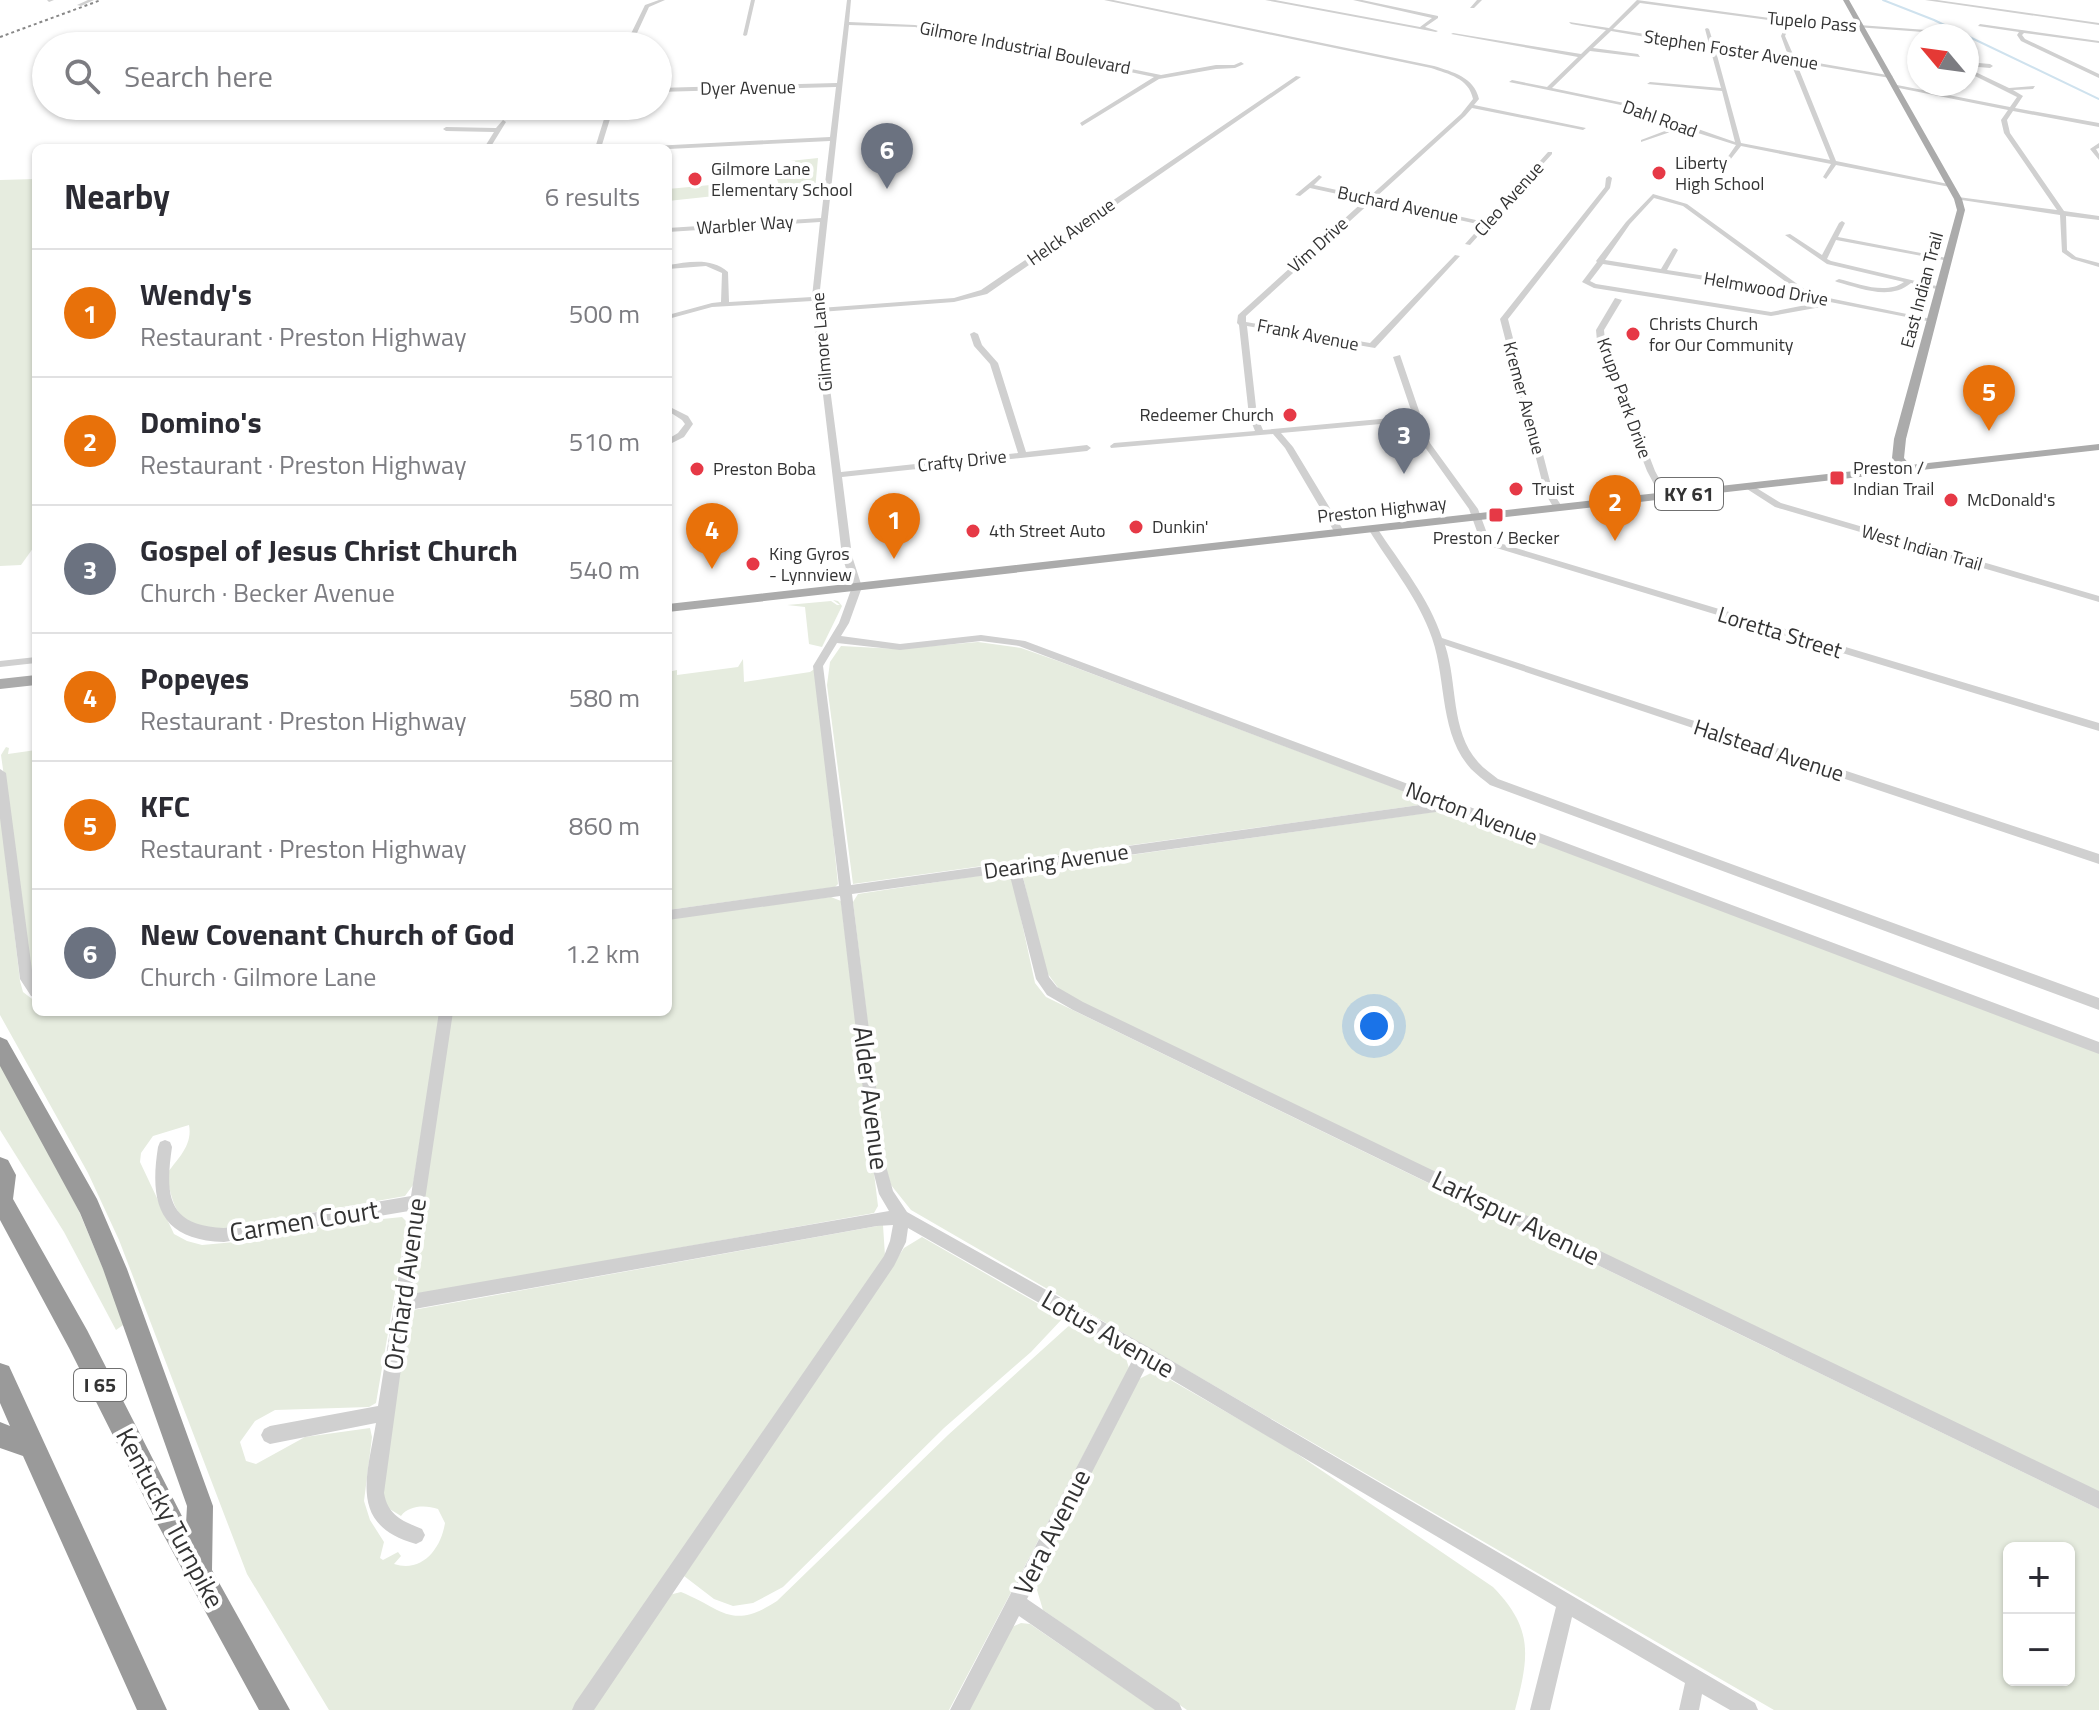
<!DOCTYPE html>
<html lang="en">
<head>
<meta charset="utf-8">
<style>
	:root { --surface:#fff; --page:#f2f2f3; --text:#2b2b33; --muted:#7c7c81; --line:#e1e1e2; --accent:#1a73e8 }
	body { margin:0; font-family:"Titillium Web",sans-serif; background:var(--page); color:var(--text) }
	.controls { position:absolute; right:24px; bottom:24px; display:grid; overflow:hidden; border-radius:12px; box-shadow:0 2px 6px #0004 }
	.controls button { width:72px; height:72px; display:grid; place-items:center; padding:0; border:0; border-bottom:2px solid var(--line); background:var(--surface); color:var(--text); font:40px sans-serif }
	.compass { position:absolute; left:1907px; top:24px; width:72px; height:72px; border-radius:50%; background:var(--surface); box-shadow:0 2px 6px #0004; rotate:299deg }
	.you { position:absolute; left:1374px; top:1026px; width:28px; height:28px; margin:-20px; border:6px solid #fff; border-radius:50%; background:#1a73e8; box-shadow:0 0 0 12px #1a73e833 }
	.badge { display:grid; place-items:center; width:52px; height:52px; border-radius:50%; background:var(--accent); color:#fff; font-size:26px; font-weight:700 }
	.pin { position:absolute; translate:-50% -66px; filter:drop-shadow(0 2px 4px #0008) }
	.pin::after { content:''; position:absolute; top:42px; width:28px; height:24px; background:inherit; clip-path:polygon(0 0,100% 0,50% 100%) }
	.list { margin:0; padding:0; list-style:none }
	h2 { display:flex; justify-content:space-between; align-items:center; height:104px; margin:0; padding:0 32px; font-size:34px }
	h2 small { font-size:26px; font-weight:400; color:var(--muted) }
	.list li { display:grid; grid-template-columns:52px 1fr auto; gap:24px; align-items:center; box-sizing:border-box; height:128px; padding:0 32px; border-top:2px solid var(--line) }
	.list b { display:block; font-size:30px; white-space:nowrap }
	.list p { margin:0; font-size:26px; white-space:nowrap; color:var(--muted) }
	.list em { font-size:26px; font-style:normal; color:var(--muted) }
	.icon { flex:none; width:44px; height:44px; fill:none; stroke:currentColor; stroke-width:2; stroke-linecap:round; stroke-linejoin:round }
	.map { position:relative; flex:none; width:2099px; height:1710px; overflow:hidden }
	.search { position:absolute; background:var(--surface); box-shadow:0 2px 6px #0004; left:32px; top:32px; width:640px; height:88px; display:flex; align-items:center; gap:20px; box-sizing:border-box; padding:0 28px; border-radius:44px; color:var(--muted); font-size:30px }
	.panel { position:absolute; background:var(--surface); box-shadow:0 2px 6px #0004; left:32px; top:144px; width:640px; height:872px; border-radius:12px }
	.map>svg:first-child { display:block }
	.green { fill:#e6ecdf; fill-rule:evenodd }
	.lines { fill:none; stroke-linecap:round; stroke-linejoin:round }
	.stream { stroke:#cfe2ee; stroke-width:2 }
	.minor { fill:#d0d0d0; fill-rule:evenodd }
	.major { fill:#ababab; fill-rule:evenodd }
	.highway { fill:#9a9a9a; fill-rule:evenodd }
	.rail { stroke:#888; stroke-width:2; stroke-dasharray:3 3; stroke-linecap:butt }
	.poi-dot { fill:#e63946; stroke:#fff; stroke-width:3 }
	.labels { text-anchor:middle; stroke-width:8; stroke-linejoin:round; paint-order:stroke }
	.far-street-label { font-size:18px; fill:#333; stroke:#fff }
	.far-poi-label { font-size:18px; fill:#333; stroke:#fff; text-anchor:start }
	.shield { fill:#fff; stroke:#707070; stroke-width:2 }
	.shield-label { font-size:20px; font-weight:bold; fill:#333 }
	.street-label { font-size:22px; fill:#333; stroke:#fff }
	.near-street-label { font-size:26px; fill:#333; stroke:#fff }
</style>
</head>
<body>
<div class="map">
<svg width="2099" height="1710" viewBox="0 0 2099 1710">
	<rect width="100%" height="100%" fill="#fff"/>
	<g class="green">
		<polygon points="818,158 815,190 781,191 777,179 799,170 795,161 790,161"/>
		<polygon points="36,179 36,544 21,565 0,566 0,180"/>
		<polygon points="721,184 728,186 724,195 668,201 668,189"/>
		<polygon points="833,600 838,601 842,606 822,647 809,644 805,607 787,605 831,601 837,605 840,605"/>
		<polygon points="978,642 1021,648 1058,661 1404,791 1427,800 1427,804 853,884 827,685 830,662 841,646 898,649"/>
		<polygon points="743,659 744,682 810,672 816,668 838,884 835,887 668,910 668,672 677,670 677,675 738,667"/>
		<polygon points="6,747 9,748 8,754 36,750 36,984 32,977 1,755"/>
		<path d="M 0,810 L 20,981 L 23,992 L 36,1002 L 36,1012 L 440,1012 L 413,1185 L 405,1196 L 213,1230 C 175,1221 175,1210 166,1175 C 177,1159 193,1146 189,1125 L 153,1136 L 141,1153 L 140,1162 L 174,1234 L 187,1241 L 202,1245 L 235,1242 L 343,1223 L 402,1217 L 407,1222 L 376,1403 L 369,1407 L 275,1410 L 255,1421 L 240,1442 L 246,1461 L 256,1464 L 305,1437 L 370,1428 L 372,1437 L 364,1501 L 370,1520 L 384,1542 L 380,1558 L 383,1560 L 398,1552 L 401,1556 L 394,1564 C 422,1573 441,1549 445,1523 L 438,1509 C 426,1505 409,1505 401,1516 L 388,1508 L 383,1495 L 399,1376 L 413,1310 L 883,1225 L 885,1256 L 575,1710 L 329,1710 L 247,1574 L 119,1240 L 88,1173 L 0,1015 Z"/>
		<polygon points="1433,812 1463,813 2099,1052 2099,1494 1062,993 1045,970 1023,877 1025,870"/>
		<path d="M 997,873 L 1012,877 L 1035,983 L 1046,997 L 2099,1509 L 2099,1710 L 1774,1710 L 911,1210 L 891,1185 L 885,1166 L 853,902 L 858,894 ZM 2009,1548 L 2069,1548 L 2069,1680 L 2009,1680 Z"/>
		<polygon points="831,897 841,901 878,1206 874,1213 409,1296 450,1012 668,1012 668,919"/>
		<polygon points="0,1062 78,1209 126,1323 116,1330 64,1232 0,1130"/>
		<polygon points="922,1237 1063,1318 1031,1352 944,1428 783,1587 753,1603 733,1606 714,1599 684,1576 904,1248"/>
		<path d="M 1073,1322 L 1124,1352 L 1129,1368 L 949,1710 L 591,1710 L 669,1595 L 681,1592 C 723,1609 731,1631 777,1601 L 948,1435 Z"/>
		<path d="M 1155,1371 L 1287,1447 L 1493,1587 C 1534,1629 1529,1657 1515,1710 L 1187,1710 L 1043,1610 L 1037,1590 L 1038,1574 L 1139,1379 Z"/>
		<polygon points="1021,1623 1030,1624 1156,1710 967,1710 1012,1627"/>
	</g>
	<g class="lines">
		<polyline class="stream" points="1883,0 1934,20 2099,99"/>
		<g class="minor">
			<polygon points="47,0 54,0 49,2"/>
			<polygon points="88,0 94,0 81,6 77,5"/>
			<polygon points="659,0 665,0 649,7 631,46 625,46 645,5"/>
			<polygon points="751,0 755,0 747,35 745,36 743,35"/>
			<path d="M 847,0 L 851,0 L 849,22 L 915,25 L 1161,75 L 1216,65 L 1234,65 L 1241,62 L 1244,64 L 1235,68 L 1216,69 L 1159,79 L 1082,126 L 1080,123 L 1154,77 L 915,27 L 849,25 L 819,299 L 820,308 L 954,298 L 981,290 L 1296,76 L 1301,77 L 987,294 L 954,302 L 820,312 L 841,472 L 1018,453 L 990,364 L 974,346 L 970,334 L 974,332 L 978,334 L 982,345 L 998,363 L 1026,452 L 1087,445 L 1091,448 L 1087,451 L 842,477 L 852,556 L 862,587 L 849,623 L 841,636 L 900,644 L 981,635 L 1025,641 L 2099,1042 L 2099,1054 L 1445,807 L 1436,812 L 1021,870 L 1049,977 L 1057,987 L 1083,1002 L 2099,1491 L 2099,1509 L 1073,1010 L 1047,995 L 1036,979 L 1009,872 L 852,894 L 886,1166 L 893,1191 L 907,1212 L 1150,1348 L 1755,1703 L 1758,1710 L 1730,1710 L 1702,1694 L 1699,1710 L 1679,1710 L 1685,1683 L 1572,1617 L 1550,1710 L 1530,1710 L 1556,1607 L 1147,1365 L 1027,1599 L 1179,1703 L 1182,1710 L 1155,1710 L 1019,1616 L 970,1710 L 950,1710 L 1134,1357 L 908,1228 L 906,1242 L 894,1266 L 594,1710 L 572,1710 L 575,1703 L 884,1256 L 890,1241 L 893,1225 L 877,1226 L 409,1310 L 384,1493 C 388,1516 403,1521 422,1529 L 425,1535 L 422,1541 L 416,1544 C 348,1525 367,1477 376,1423 L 270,1444 L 264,1441 L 261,1435 L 264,1429 L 270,1426 L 378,1406 L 409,1211 L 224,1242 C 160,1240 149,1204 158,1147 L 160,1142 L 165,1140 L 170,1142 L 172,1147 C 165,1195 167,1226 224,1228 L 411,1196 L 439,1012 L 453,1012 L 411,1294 L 889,1211 L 879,1194 L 872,1166 L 840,896 L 668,920 L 668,910 L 839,886 L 813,666 L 839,623 L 852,587 L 842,556 L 812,301 L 712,307 L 668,319 L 668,315 L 712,303 L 721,302 L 722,273 L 706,266 L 668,269 L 668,265 C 689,262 711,257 728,272 L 729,302 L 812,297 L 820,222 L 668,232 L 668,228 L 821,218 L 830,141 L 668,149 L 650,148 L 653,146 L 830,137 L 836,87 L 658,92 L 658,88 L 837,83 ZM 981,641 L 1019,646 L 1434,803 L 851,885 L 823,666 L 837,643 L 900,650 Z"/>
			<path d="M 1104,0 L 1113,0 L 1434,66 C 1453,72 1474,77 1479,99 L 1474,105 L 1586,128 L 1583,130 L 1472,108 L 1465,116 L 1375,198 L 1485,222 L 1548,152 L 1552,152 L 1552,154 L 1470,245 L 1465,244 L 1482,225 L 1372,201 L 1246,316 L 1246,322 L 1370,343 L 1455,255 L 1460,256 L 1375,348 L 1247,326 L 1257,416 L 1263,430 L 1413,416 L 1393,357 L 1400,355 L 1430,443 L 1478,509 L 1488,536 L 1496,542 L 2099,723 L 2099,731 L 1490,546 L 1479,537 L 1469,509 L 1422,443 L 1414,421 L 1281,433 L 1293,447 L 1345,533 L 1340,536 L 1335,533 L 1285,448 L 1273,434 L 1111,448 L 1110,446 L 1114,443 L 1255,431 L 1249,416 L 1239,325 L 1237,323 L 1238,315 L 1365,200 L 1310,188 L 1300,196 L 1295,195 L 1319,175 L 1322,177 L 1314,185 L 1369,197 L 1461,114 L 1473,99 C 1469,78 1448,74 1431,68 Z"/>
			<polygon points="1265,0 1275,0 1420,27 1432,18 1353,0 1362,0 1438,16 1438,18 1425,27 1438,31 1436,32"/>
			<polygon points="1477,0 1482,0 1474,8 1470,8"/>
			<path d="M 1637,0 L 1777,19 L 1940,31 L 1943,36 L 1938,36 L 1937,33 L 1788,22 L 1789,27 L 1785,36 L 1795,59 L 1893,76 L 1890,78 L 1796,62 L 1836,161 L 1953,185 L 1950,187 L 1836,165 L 1826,179 L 1823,177 L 1831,164 L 1741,146 L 1730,160 L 1727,158 L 1736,145 L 1682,128 L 1641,142 L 1641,140 L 1678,126 L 1621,105 L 1509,82 L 1512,80 L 1547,87 L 1578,57 L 1451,34 L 1453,33 L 1581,54 L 1606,30 L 1571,24 L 1569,22 L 1609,28 ZM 1640,3 L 1783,22 L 1785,27 L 1781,36 L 1789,58 L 1714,45 L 1709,29 L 1707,28 L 1705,29 L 1709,44 L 1613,29 ZM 1611,31 L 1710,48 L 1721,88 L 1650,82 L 1647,84 L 1722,91 L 1735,142 L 1624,103 L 1552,88 L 1590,51 L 1640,57 L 1638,54 L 1593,48 ZM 1715,48 L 1790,61 L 1830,160 L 1741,143 Z"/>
			<polygon points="1925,0 1937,0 2099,23 2099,25"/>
			<polygon points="1980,24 2099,41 2099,43 2024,33 2022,35 2025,39 2099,74 2099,78 2021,41 2017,35 2019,32 1978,26"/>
			<polygon points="1967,62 1990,64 1993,66 1990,68 1967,66"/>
			<polygon points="1967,68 2009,88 2035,86 2033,89 2013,90 2023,96 2015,108 2099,123 2099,127 2013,111 2007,120 2010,133 2064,211 2099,216 2099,220 2066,216 2067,250 2076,257 2099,263 2099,267 2072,259 2062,252 2060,215 1955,199 1958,197 2057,210 2004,133 2001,120 2008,110 1894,87 1897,85 2010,107 2017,97 1967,72"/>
			<polygon points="608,106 614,106 601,148 595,148"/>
			<polygon points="503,120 506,122 490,148 484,148 494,132 446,131 443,129 446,127 496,128"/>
			<polygon points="2099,143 2099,148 2096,149 2099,154 2099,160 2090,149"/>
			<polygon points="1609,176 1612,178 1610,188 1508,319 1553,493 1563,508 1558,511 1555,510 1545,493 1500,319 1605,187 1606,178"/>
			<path d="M 1653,194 L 1687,204 L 1811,294 L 1807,296 L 1603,264 L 1590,281 L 1596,284 L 1771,312 L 1816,303 L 1818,300 L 1815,298 L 1819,296 L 1936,320 L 1932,322 L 1825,301 L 1821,307 L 1771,316 L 1594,288 L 1582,282 L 1597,262 L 1596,261 L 1626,222 ZM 1654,198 L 1683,206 L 1797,290 L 1667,270 L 1678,250 L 1675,248 L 1673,249 L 1661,269 L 1605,260 L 1630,224 Z"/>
			<path d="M 1842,221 L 1845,223 L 1838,237 L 1952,259 L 1949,261 L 1836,240 L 1827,259 L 1831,261 L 1945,288 L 1941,290 L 1911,283 C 1890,301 1860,288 1837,282 L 1835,281 L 1839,279 C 1859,284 1886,295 1904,282 L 1827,264 L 1785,235 L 1790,234 L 1822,255 L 1839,223 Z"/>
			<polygon points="1615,298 1622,300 1604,330 1605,341 1655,471 1669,497 1668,499 1662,499 1647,471 1597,341 1596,330"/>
			<polygon points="668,406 688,416 693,424 684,437 668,445 668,439 678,433 685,424 682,420 668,411"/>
			<polygon points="1750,484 1781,503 2099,596 2099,602 1775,507 1747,489 1746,487"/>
			<path d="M 1374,527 L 1377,528 C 1400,563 1429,598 1442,638 L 2099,854 L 2099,864 L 1445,645 C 1458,684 1450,730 1478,762 C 1484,769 1492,774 1498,779 L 2099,998 L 2099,1010 L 1490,785 C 1484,780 1477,775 1471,769 C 1437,731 1448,675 1429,630 C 1415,594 1389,563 1369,530 Z"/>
			<polygon points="36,657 36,663 0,667 0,661"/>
			<polygon points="0,769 6,773 33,978 36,981 36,997 31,996 20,979 0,818"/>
		</g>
		<g class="major">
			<polygon points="1843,0 1849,0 1962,199 1965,210 1906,439 1904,458 1910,465 2099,444 2099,450 668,612 668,604 1899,466 1892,458 1894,439 1957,210 1954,199"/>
			<polygon points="36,675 36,685 0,689 0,679"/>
		</g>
		<g class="highway">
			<polygon points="0,1037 7,1040 97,1199 127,1269 213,1506 212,1570 290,1710 259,1710 158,1525 69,1348 0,1220 0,1157 8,1160 16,1175 13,1199 87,1330 186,1524 187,1506 103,1269 80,1213 0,1066"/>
			<polygon points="0,1363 9,1366 167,1710 137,1710 23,1456 0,1448 0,1422 10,1426 0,1403"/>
		</g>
		<polyline class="rail" points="0,37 101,0"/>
	</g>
	<g class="poi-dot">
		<circle cx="1659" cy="173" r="8"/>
		<circle cx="695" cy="179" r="8"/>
		<circle cx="1633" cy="334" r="8"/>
		<circle cx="1290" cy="415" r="8"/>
		<circle cx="697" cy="469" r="8"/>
		<rect x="1829" y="470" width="16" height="16" rx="4"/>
		<circle cx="1516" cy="489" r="8"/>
		<circle cx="1951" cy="500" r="8"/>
		<rect x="1488" y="507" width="16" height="16" rx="4"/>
		<circle cx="1136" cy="527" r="8"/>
		<circle cx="973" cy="531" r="8"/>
		<circle cx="753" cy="564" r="8"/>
	</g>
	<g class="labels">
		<g class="far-street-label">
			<text transform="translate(1812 22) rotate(5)" y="6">Tupelo Pass</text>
			<text transform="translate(1025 48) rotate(11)" y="6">Gilmore Industrial Boulevard</text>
			<text transform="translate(1731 50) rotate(9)" y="6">Stephen Foster Avenue</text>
			<text transform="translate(748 88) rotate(-1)" y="6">Dyer Avenue</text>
			<text transform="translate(1660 119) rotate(20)" y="6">Dahl Road</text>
			<text transform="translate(1509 199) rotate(-48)" y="6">Cleo Avenue</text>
			<text transform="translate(1398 205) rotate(12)" y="6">Buchard Avenue</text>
			<text transform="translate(745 225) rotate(-4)" y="6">Warbler Way</text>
			<text transform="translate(1071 232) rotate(-35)" y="6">Helck Avenue</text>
			<text transform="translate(1318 245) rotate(-42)" y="6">Vim Drive</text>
			<text transform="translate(1766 289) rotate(10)" y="6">Helmwood Drive</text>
			<text transform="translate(1922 290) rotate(-75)" y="6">East Indian Trail</text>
			<text transform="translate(1308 335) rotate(11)" y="6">Frank Avenue</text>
			<text transform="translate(822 342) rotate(-95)" y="6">Gilmore Lane</text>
			<text transform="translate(1524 398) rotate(75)" y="6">Kremer Avenue</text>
			<text transform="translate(1624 398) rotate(70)" y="6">Krupp Park Drive</text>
			<text transform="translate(962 461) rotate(-6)" y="6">Crafty Drive</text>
			<text transform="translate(1382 510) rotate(-6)" y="6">Preston Highway</text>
			<text transform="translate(1922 548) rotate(16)" y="6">West Indian Trail</text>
		</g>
		<g class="far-poi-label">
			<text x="1675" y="169">Liberty<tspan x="1675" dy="21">High School</tspan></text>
			<text x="711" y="175">Gilmore Lane<tspan x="711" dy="21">Elementary School</tspan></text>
			<text x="1649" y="330">Christs Church<tspan x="1649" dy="21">for Our Community</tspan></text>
			<text x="1274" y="421" text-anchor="end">Redeemer Church</text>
			<text x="1853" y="474">Preston /<tspan x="1853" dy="21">Indian Trail</tspan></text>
			<text x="713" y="475">Preston Boba</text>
			<text x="1532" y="495">Truist</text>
			<text x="1967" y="506">McDonald's</text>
			<text x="1152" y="533">Dunkin'</text>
			<text x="989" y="537">4th Street Auto</text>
			<text x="1496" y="544" text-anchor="middle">Preston / Becker</text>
			<text x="769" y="560">King Gyros<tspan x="769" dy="21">- Lynnview</tspan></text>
		</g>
		<g class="shield">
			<rect x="1655" y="478" width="68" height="32" rx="6"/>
			<rect x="74" y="1369" width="52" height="32" rx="6"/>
		</g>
		<g class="shield-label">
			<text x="1689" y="501">KY 61</text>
			<text x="100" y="1392">I 65</text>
		</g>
		<g class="street-label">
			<text transform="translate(1780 632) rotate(17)" y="8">Loretta Street</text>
			<text transform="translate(1769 750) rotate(18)" y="8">Halstead Avenue</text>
			<text transform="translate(1472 813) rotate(21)" y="8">Norton Avenue</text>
			<text transform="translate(1056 861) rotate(-8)" y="8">Dearing Avenue</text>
		</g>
		<g class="near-street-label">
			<text transform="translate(871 1098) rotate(83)" y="9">Alder Avenue</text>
			<text transform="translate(1516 1218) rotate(26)" y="9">Larkspur Avenue</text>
			<text transform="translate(304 1221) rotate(-9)" y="9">Carmen Court</text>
			<text transform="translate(405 1284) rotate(-82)" y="9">Orchard Avenue</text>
			<text transform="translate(1108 1334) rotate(30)" y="9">Lotus Avenue</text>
			<text transform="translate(170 1518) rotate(62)" y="9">Kentucky Turnpike</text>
			<text transform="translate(1052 1532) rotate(-63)" y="9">Vera Avenue</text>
		</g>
	</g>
</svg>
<div class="controls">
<button>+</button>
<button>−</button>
</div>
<svg class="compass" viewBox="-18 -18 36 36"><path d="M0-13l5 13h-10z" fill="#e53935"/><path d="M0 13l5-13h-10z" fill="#7c7c81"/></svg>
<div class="you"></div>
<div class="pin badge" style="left:894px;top:559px;background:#e8710a">1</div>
<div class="pin badge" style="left:1615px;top:541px;background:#e8710a">2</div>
<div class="pin badge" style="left:1404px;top:474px;background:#6b7280">3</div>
<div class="pin badge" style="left:712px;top:569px;background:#e8710a">4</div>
<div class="pin badge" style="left:1989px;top:431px;background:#e8710a">5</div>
<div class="pin badge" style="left:887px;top:189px;background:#6b7280">6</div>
<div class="search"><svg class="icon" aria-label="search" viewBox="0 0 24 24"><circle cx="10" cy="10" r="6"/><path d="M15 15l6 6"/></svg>Search here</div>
<section class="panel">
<h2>Nearby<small>6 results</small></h2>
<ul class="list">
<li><span class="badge" style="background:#e8710a">1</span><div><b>Wendy's</b><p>Restaurant · Preston Highway</p></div><em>500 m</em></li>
<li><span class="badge" style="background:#e8710a">2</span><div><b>Domino's</b><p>Restaurant · Preston Highway</p></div><em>510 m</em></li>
<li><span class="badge" style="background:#6b7280">3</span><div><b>Gospel of Jesus Christ Church</b><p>Church · Becker Avenue</p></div><em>540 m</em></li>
<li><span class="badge" style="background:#e8710a">4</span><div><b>Popeyes</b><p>Restaurant · Preston Highway</p></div><em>580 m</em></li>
<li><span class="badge" style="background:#e8710a">5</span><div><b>KFC</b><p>Restaurant · Preston Highway</p></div><em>860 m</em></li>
<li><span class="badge" style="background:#6b7280">6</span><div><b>New Covenant Church of God</b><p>Church · Gilmore Lane</p></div><em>1.2 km</em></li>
</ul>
</section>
</div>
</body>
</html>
